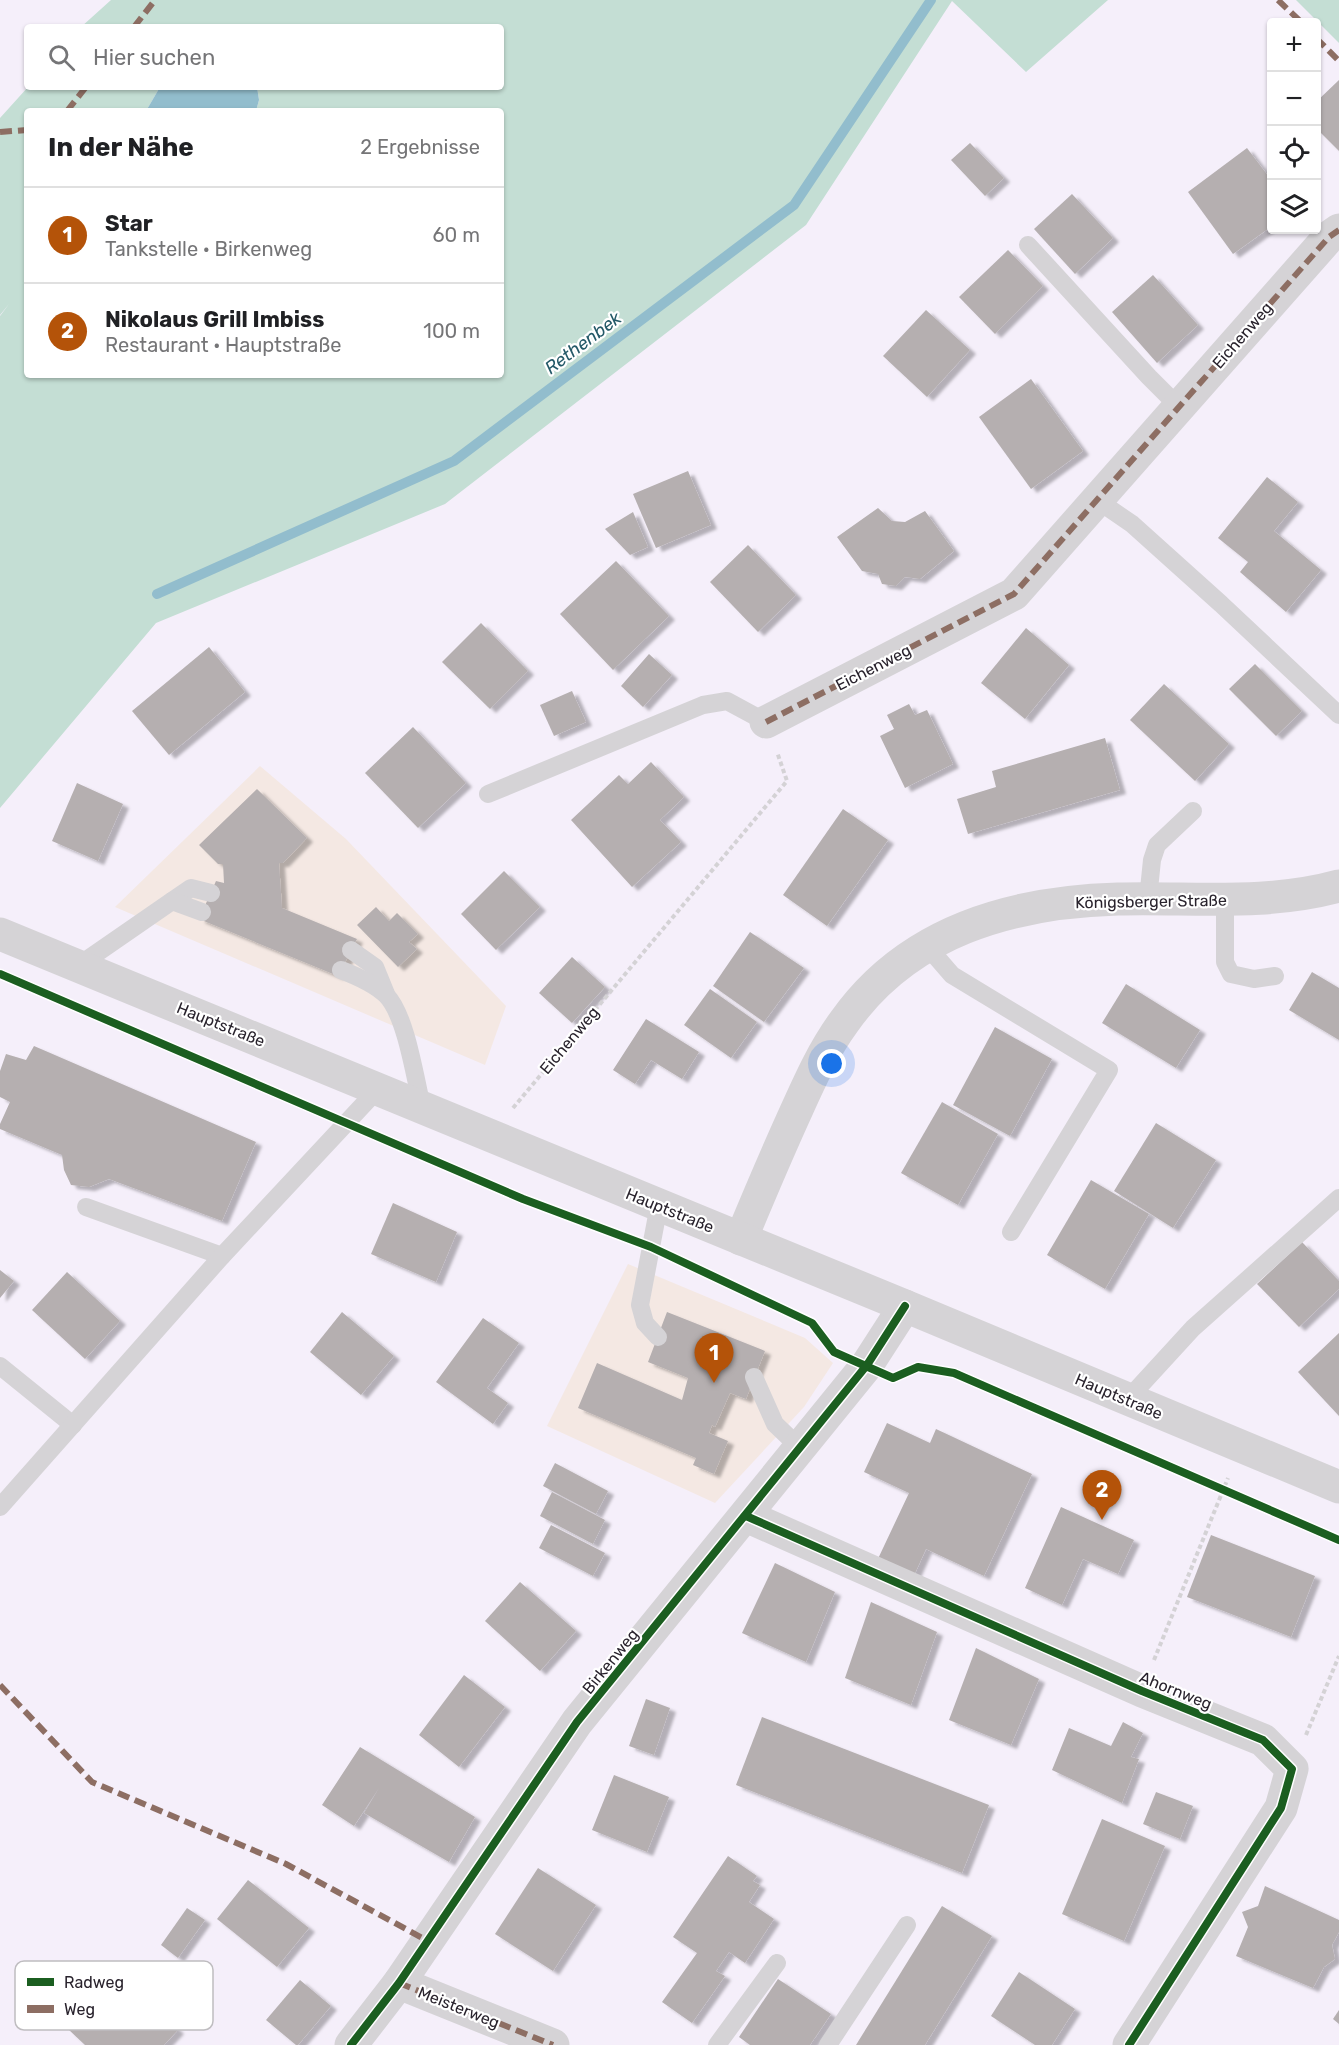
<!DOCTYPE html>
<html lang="de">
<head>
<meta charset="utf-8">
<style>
	:root { --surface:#fff; --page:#f6f6f6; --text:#202124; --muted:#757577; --line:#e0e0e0; --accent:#b45309 }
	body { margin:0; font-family:Rubik,sans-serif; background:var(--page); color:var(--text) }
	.controls { position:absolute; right:18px; top:18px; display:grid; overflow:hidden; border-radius:6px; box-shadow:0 2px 4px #0004 }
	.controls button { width:54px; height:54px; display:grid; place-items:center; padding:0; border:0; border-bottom:2px solid var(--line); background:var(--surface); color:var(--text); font:30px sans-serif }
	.you { position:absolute; left:832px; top:1064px; width:21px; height:21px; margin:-15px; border:4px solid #fff; border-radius:50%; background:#1a73e8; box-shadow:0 0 0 9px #1a73e833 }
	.badge { display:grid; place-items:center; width:39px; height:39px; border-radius:50%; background:var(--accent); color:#fff; font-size:20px; font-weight:700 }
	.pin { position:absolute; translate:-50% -50px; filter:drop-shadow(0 2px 3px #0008) }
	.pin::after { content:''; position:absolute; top:32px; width:21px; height:18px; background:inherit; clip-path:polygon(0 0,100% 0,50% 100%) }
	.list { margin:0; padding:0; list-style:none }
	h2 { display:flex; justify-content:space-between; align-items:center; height:78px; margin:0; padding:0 24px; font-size:26px }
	h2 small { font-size:20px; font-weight:400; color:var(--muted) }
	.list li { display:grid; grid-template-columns:39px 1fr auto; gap:18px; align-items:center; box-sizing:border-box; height:96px; padding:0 24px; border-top:2px solid var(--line) }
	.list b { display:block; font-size:22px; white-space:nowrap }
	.list p { margin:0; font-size:20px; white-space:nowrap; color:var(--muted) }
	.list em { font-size:20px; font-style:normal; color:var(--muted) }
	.icon { flex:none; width:33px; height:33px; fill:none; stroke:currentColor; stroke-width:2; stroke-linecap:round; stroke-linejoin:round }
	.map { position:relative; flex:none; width:1339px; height:2045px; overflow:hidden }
	.search { position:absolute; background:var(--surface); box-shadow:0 2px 4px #0004; left:24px; top:24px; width:480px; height:66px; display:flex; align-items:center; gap:15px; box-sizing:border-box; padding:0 21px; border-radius:6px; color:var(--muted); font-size:22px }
	.panel { position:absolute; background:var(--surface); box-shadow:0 2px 4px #0004; left:24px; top:108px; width:480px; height:270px; border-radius:6px }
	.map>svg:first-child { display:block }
	.commercial { fill:#f4e8e3 }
	.green { fill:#c4ded4 }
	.water { fill:#92bdcd }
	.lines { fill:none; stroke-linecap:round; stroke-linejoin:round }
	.stream { stroke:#92bdcd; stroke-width:10 }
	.building { fill:#b5afb0; filter:url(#shadow) }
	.path { stroke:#d4d2d5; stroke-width:4; stroke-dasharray:4.5 3; stroke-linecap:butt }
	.lane { stroke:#d5d3d6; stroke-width:18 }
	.street { stroke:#d5d3d6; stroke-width:33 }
	.primary { stroke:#d5d3d6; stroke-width:33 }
	.quiet { stroke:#8d6e63; stroke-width:6; stroke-dasharray:12 6; stroke-linecap:butt }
	.cycleway-casing { stroke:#fff; stroke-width:11 }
	.cycleway { stroke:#1b5e20; stroke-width:8 }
	.labels { text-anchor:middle; stroke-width:4.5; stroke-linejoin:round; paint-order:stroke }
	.street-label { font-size:16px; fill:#29232d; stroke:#fff }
	.water-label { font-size:18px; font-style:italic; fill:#245968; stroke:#fff }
	.key { fill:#fff; stroke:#bfbdc0; stroke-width:1.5 }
	.key-label { font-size:16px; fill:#29232d }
</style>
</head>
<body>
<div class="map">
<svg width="1339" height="2045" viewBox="0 0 1339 2045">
	<defs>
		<filter id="shadow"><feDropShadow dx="6" dy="4" stdDeviation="1.5" flood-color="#0004"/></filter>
	</defs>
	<rect width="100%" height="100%" fill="#f5effa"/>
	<g class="commercial">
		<polygon points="260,766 346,839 506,1006 485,1065 115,907"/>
		<polygon points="628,1264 805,1338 833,1363 804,1407 715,1503 547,1426"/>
	</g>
	<g class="green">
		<polygon points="111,0 1108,0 1026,72 952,1 806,225 445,504 156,623 0,808 0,316 9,304 0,315 0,118 28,87 160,87 146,111 27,111 27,375 501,375 501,111 256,111 259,100 257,87 501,87 501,27 81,27"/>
		<polygon points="1296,0 1339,0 1339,43"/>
	</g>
	<polygon class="water" points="160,87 257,87 259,100 256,111 146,111"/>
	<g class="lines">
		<polyline class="stream" points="157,594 454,461 794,205 931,0"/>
	</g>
	<g class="building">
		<polygon points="1339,80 1339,151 1316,128 1316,102"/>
		<polygon points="970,143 1004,178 985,196 951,160"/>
		<polygon points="1247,148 1272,181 1272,226 1233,254 1188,192"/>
		<polygon points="1072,194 1113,238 1075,274 1034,229"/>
		<polygon points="1008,250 1043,286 995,334 959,297"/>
		<polygon points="1153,275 1198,325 1157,363 1112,312"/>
		<polygon points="926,310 970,350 927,397 883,356"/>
		<polygon points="1031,379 1083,451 1031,489 979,417"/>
		<polygon points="688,471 711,525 656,548 633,494"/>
		<polygon points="1267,477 1298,502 1274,531 1321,570 1286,612 1240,572 1248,562 1218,538"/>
		<polygon points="878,508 892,521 905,522 925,511 954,551 920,579 905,577 896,586 882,584 878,574 862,571 837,537"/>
		<polygon points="633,512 648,547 630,555 605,529"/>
		<polygon points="748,545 796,595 758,632 710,582"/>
		<polygon points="616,561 669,616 613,670 560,614"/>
		<polygon points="481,623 528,671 490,709 442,662"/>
		<polygon points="1026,628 1069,665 1025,719 981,683"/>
		<polygon points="209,647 245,692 169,755 132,711"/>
		<polygon points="649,654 672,675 643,707 621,686"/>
		<polygon points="1255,664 1302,711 1276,736 1229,689"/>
		<polygon points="1164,684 1229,744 1195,781 1130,720"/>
		<polygon points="572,691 586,722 554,736 540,705"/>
		<polygon points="909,704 915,715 927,710 953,764 905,788 880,736 894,729 887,715"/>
		<polygon points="413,727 466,783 418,828 365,773"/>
		<polygon points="1105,738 1120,790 968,834 957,799 996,787 992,771"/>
		<polygon points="651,762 684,797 660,820 681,842 632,887 571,820 619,775 628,784"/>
		<polygon points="77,783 123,804 98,861 52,841"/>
		<polygon points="257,789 307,838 283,863 279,863 282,908 357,939 338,976 199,919 216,881 224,883 223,864 218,864 199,845"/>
		<polygon points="843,809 888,840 827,926 783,895"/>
		<polygon points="504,871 540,907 496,950 461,914"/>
		<polygon points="376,907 389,921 397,913 418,934 409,942 417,949 398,967 357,925"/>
		<polygon points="750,932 804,968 764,1022 713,986"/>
		<polygon points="572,957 605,987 572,1023 539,993"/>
		<polygon points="1312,972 1339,988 1339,1040 1289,1010"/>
		<polygon points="1126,984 1200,1030 1176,1068 1102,1023"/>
		<polygon points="710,989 757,1022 731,1058 684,1025"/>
		<polygon points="646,1019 699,1052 682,1079 651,1060 635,1084 613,1070"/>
		<polygon points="995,1027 1052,1059 1010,1136 953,1105"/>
		<polygon points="34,1046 256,1142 222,1221 109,1179 89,1187 71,1185 64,1170 62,1155 0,1129 0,1124 10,1102 0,1097 0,1071 6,1054 26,1060"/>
		<polygon points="942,1102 998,1134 958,1205 901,1173"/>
		<polygon points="1156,1123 1216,1160 1173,1228 1114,1191"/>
		<polygon points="1091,1180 1149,1214 1105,1289 1047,1255"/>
		<polygon points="393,1203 457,1232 436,1282 371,1254"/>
		<polygon points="1302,1242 1339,1281 1339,1289 1299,1327 1257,1284"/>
		<polygon points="0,1270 14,1281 0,1298"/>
		<polygon points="67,1272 120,1321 85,1359 32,1310"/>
		<polygon points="342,1312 394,1356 361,1395 310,1352"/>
		<polygon points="667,1312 765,1351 746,1399 730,1393 715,1427 712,1425 709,1433 728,1441 714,1474 693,1465 696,1458 578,1408 597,1363 682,1400 688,1378 648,1362"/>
		<polygon points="483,1318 519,1343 487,1388 508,1403 493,1424 436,1382"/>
		<polygon points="1339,1333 1339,1416 1298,1372"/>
		<polygon points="887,1423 930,1443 936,1429 1032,1474 984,1576 926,1549 912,1580 876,1563 909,1493 864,1472"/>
		<polygon points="555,1463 608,1491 596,1514 543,1486"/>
		<polygon points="552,1492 605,1520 593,1544 540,1516"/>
		<polygon points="1061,1507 1134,1540 1118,1574 1083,1559 1062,1605 1025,1588"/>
		<polygon points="551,1525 605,1553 593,1576 539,1548"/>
		<polygon points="1211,1535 1315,1576 1291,1637 1187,1597"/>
		<polygon points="775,1563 835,1592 806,1662 742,1633"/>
		<polygon points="520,1582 576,1631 540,1671 485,1621"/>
		<polygon points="871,1602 937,1632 911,1705 845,1678"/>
		<polygon points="976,1648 1039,1679 1011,1745 949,1720"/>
		<polygon points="464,1675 505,1707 459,1767 419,1735"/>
		<polygon points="646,1699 670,1708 654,1755 629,1746"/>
		<polygon points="762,1717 989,1805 962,1873 736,1785"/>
		<polygon points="1123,1722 1143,1733 1131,1757 1139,1759 1122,1803 1052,1770 1069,1728 1111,1746"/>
		<polygon points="360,1747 475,1817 449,1862 364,1813 379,1788 354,1826 322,1805"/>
		<polygon points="614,1775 669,1797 647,1852 592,1830"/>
		<polygon points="1156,1792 1193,1806 1180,1839 1143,1824"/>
		<polygon points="1102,1819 1165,1846 1124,1941 1062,1914"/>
		<polygon points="728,1856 757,1876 753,1881 760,1885 749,1902 774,1919 745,1963 729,1952 716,1971 725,1976 692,2023 662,2002 697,1953 673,1937"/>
		<polygon points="538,1868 596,1905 553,1971 495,1934"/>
		<polygon points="248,1880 309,1928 277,1967 217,1919"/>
		<polygon points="1265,1886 1339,1920 1339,1932 1332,1945 1335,1959 1324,1967 1313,1988 1236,1956 1248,1927 1242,1912 1258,1906"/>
		<polygon points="942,1906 992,1936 925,2045 856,2045"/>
		<polygon points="187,1908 205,1920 178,1958 161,1945"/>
		<polygon points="1019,1972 1075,2009 1052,2045 1035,2045 991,2016"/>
		<polygon points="778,1979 831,2014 810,2045 750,2045 739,2037"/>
		<polygon points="300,1980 331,2006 298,2045 296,2045 266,2020"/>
		<polygon points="106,1989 122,2003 133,1989 178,2030 164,2045 85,2045 69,2030"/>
		<polygon points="1339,2010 1339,2024 1333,2019"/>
	</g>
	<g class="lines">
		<g class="path">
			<polyline points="513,1108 787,781 777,752"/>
			<polyline points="1154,1660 1228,1478"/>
			<polyline points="1306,1735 1339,1656"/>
		</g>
		<g class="lane">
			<polyline points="1028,245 1149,377 1179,407"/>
			<polyline points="1097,500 1132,524 1221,604 1339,715"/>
			<polyline points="488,794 703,705 727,701 766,722"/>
			<polyline points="1148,899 1152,860 1157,845 1193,811"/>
			<polyline points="1225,899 1225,962 1231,974 1254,979 1275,976"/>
			<polyline points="172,901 191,888 211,893"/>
			<polyline points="926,945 952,975 1109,1070 1011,1232"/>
			<polyline points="351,950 375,967 386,994"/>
			<polyline points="78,966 172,901 202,912"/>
			<path d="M 341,970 C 354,975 376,985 386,995 C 406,1015 415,1078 422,1107"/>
			<polyline points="86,1207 222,1256"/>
			<polyline points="658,1337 645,1323 640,1305 659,1205"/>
			<polyline points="0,1366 73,1425"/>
			<polyline points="754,1377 775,1424 800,1448"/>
			<polyline points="1127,1400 1193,1328 1339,1198"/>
			<polyline points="0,1507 222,1256 378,1089"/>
			<polyline points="717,2045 777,1963"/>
			<polyline points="828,2045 907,1925"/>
		</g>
		<g class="street">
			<polyline points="766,722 1014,594 1329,237 1339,230"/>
			<path d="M 741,1239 C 758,1198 775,1158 793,1118 C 808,1085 822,1052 844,1022 C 908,931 1011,902 1118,899 C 1192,897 1267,906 1339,886"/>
			<polyline points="746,1516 1142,1691 1263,1740 1292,1769 1281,1808 1129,2045"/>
			<polyline points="399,1983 553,2045"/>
			<polyline points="351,2045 399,1983 577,1722 867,1365 905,1306"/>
		</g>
		<polyline class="primary" points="0,934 905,1306 1339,1487"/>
		<g class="quiet">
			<polyline points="1278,0 1301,22"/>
			<polyline points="134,27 155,0"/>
			<polyline points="1316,38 1339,61"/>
			<polyline points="67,111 86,87"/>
			<polyline points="0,132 27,130"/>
			<polyline points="766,722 1014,594 1329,237 1339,230"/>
			<polyline points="0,1685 92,1782 286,1864 428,1941"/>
			<polyline points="399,1983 553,2045"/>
		</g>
		<g class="cycleway-casing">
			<g id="cycleway">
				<polyline points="0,974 523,1199 651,1247 812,1323 834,1352 893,1378 918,1367 954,1373 1339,1540"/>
				<polyline points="746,1516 1142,1691 1263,1740 1292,1769 1281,1808 1129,2045"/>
				<polyline points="351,2045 399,1983 577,1722 867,1365 905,1306"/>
			</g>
		</g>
		<use href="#cycleway" class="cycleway"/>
	</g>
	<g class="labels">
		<g class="street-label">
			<text transform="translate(1242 335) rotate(-49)" y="6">Eichenweg</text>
			<text transform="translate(873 667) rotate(-27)" y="6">Eichenweg</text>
			<text transform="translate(1151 901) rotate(-1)" y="6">Königsberger Straße</text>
			<text transform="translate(221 1024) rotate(22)" y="6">Hauptstraße</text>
			<text transform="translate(569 1040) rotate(-50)" y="6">Eichenweg</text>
			<text transform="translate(670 1210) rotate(22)" y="6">Hauptstraße</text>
			<text transform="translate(1119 1396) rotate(23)" y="6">Hauptstraße</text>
			<text transform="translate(610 1661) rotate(-51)" y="6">Birkenweg</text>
			<text transform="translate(1176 1690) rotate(22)" y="6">Ahornweg</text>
			<text transform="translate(459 2007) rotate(22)" y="6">Meisterweg</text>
		</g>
		<g class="water-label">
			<text transform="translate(583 343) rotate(-37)" y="6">Rethenbek</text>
		</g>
	</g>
	<rect x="15" y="1961" width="198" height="69" rx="9" class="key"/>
	<rect x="27" y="1978" width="27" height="8" fill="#1b5e20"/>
	<rect x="27" y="2005" width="27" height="8" fill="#8d6e63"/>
	<g class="key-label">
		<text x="64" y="1988">Radweg</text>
		<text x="64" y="2015">Weg</text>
	</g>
</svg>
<div class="controls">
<button>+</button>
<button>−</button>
<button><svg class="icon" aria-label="locate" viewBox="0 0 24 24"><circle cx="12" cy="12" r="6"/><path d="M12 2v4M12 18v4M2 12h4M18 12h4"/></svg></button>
<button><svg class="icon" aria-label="layers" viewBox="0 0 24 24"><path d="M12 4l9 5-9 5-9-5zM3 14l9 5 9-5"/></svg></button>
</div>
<div class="you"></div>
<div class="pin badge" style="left:714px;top:1383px">1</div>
<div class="pin badge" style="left:1102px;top:1520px">2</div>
<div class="search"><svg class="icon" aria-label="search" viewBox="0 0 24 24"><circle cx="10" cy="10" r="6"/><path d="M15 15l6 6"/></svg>Hier suchen</div>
<section class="panel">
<h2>In der Nähe<small>2 Ergebnisse</small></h2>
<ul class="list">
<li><span class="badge">1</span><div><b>Star</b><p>Tankstelle · Birkenweg</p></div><em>60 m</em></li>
<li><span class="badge">2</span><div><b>Nikolaus Grill Imbiss</b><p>Restaurant · Hauptstraße</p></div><em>100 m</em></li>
</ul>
</section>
</div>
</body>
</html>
